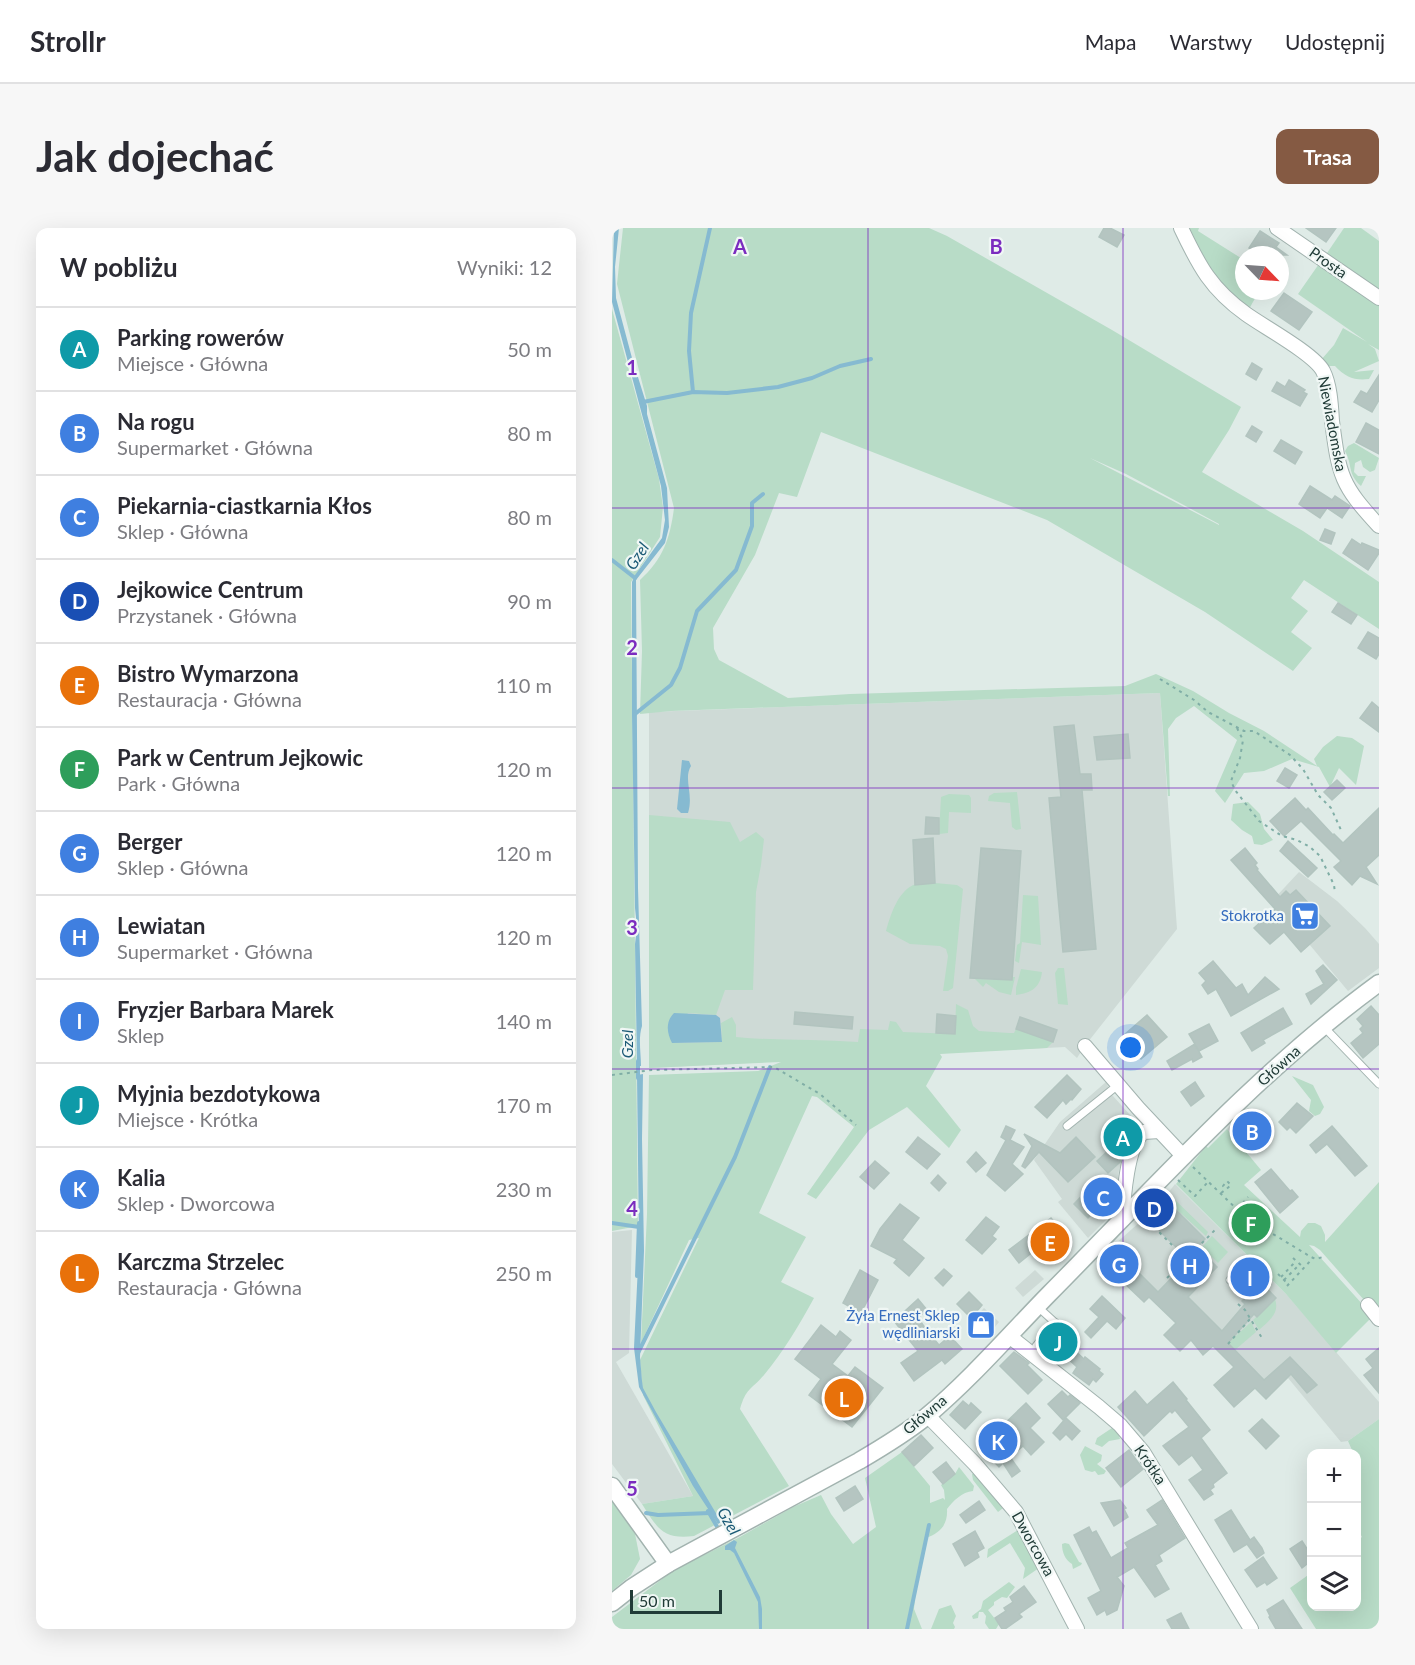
<!DOCTYPE html>
<html lang="pl">
<head>
<meta charset="utf-8">
<style>
	:root { --surface:#fff; --page:#f7f7f7; --text:#2b2b33; --muted:#7c7c81; --line:#e1e1e2; --accent:#855a43 }
	body { margin:0; font-family:Lato,sans-serif; background:var(--page); color:var(--text) }
	.controls { position:absolute; right:18px; bottom:18px; display:grid; overflow:hidden; border-radius:12px; box-shadow:0 6px 24px #0002 }
	.controls button { width:54px; height:54px; display:grid; place-items:center; padding:0; border:0; border-bottom:2px solid var(--line); background:var(--surface); color:var(--text); font:30px sans-serif }
	.compass { position:absolute; left:623px; top:18px; width:54px; height:54px; border-radius:50%; background:var(--surface); box-shadow:0 6px 24px #0002; rotate:115deg }
	.scale { position:absolute; left:18px; bottom:15px; width:92px; box-sizing:border-box; padding-left:6px; border:3px solid #203b37; border-top:0; font-size:16px; line-height:21px; white-space:nowrap; color:#203b37; -webkit-text-stroke:4px #f0f7f5; paint-order:stroke }
	.you { position:absolute; left:519px; top:820px; width:21px; height:21px; margin:-15px; border:4px solid #fff; border-radius:50%; background:#1a73e8; box-shadow:0 0 0 9px #1a73e833 }
	.badge { display:grid; place-items:center; width:39px; height:39px; border-radius:50%; background:var(--accent); color:#fff; font-size:20px; font-weight:700 }
	.pin { position:absolute; translate:-50% -50%; border:3px solid #fff; box-shadow:0 2px 6px #0006 }
	.list { margin:0; padding:0; list-style:none }
	h2 { display:flex; justify-content:space-between; align-items:center; height:78px; margin:0; padding:0 24px; font-size:26px }
	h2 small { font-size:20px; font-weight:400; color:var(--muted) }
	.list li { display:grid; grid-template-columns:39px 1fr auto; gap:18px; align-items:center; box-sizing:border-box; height:84px; padding:0 24px; border-top:2px solid var(--line) }
	.list b { display:block; font-size:22px; white-space:nowrap }
	.list p { margin:0; font-size:20px; white-space:nowrap; color:var(--muted) }
	.list em { font-size:20px; font-style:normal; color:var(--muted) }
	.icon { flex:none; width:33px; height:33px; fill:none; stroke:currentColor; stroke-width:2; stroke-linecap:round; stroke-linejoin:round }
	.map { position:relative; flex:none; width:767px; height:1401px; overflow:hidden; border-radius:12px }
	header { display:flex; align-items:center; gap:36px; box-sizing:border-box; height:84px; padding:0 30px; background:var(--surface); border-bottom:2px solid var(--line) }
	header strong { font-size:28px }
	nav { display:flex; gap:33px; margin-inline-start:auto; font-size:21px }
	.intro { display:flex; align-items:center; justify-content:space-between; box-sizing:border-box; height:144px; padding:0 36px }
	h1 { margin:0; font-size:42px }
	.button { padding:15px 27px; border-radius:12px; background:var(--accent); color:#fff; font-size:21px; font-weight:700 }
	main { display:flex; gap:36px; padding:0 36px }
	aside { flex:1; background:var(--surface); border-radius:12px; box-shadow:0 6px 24px #0002 }
	.map>svg:first-child { display:block }
	.built { fill:#cedad6 }
	.green { fill:#b8dcc7; fill-rule:evenodd }
	.water { fill:#86bad1 }
	.lines { fill:none; stroke-linecap:round; stroke-linejoin:round }
	.stream { stroke:#86bad1; stroke-width:4 }
	.building { fill:#b5c5c1; stroke:#b2c4bf; stroke-width:1.5 }
	.service-casing { stroke:#a2b3af; stroke-width:9 }
	.minor-casing { stroke:#a2b3af; stroke-width:16 }
	.tertiary-casing { stroke:#a2b3af; stroke-width:19 }
	.path { stroke:#80aea6; stroke-width:2; stroke-dasharray:3 4.5; stroke-linecap:butt }
	.service { stroke:#fff; stroke-width:7 }
	.minor { stroke:#fff; stroke-width:14 }
	.tertiary { stroke:#fff; stroke-width:16 }
	.grid { fill:none; stroke:#7b2cbf; stroke-width:1.5; stroke-opacity:0.55 }
	.labels { text-anchor:middle; stroke-width:4.5; stroke-linejoin:round; paint-order:stroke }
	.street-label { font-size:15px; fill:#203b37; stroke:#f0f7f5 }
	.shop-label { font-size:15px; fill:#366cbe; stroke:#f0f7f5; text-anchor:end }
	.water-label { font-size:16px; font-style:italic; fill:#1b5a76; stroke:#f0f7f5 }
	.grid-label { font-size:20px; text-anchor:middle; font-weight:bold; fill:#7b2cbf; stroke:#f0f7f5; stroke-width:4.5; stroke-linejoin:round; paint-order:stroke }
</style>
</head>
<body>
<header>
<strong>Strollr</strong>
<nav><a>Mapa</a><a>Warstwy</a><a>Udostępnij</a></nav>
</header>
<div class="intro"><h1>Jak dojechać</h1><a class="button">Trasa</a></div>
<main>
<aside>
<h2>W pobliżu<small>Wyniki: 12</small></h2>
<ul class="list">
<li><span class="badge" style="background:#0f9aa8">A</span><div><b>Parking rowerów</b><p>Miejsce · Główna</p></div><em>50 m</em></li>
<li><span class="badge" style="background:#3f7fe0">B</span><div><b>Na rogu</b><p>Supermarket · Główna</p></div><em>80 m</em></li>
<li><span class="badge" style="background:#3f7fe0">C</span><div><b>Piekarnia-ciastkarnia Kłos</b><p>Sklep · Główna</p></div><em>80 m</em></li>
<li><span class="badge" style="background:#1a4fb4">D</span><div><b>Jejkowice Centrum</b><p>Przystanek · Główna</p></div><em>90 m</em></li>
<li><span class="badge" style="background:#e8710a">E</span><div><b>Bistro Wymarzona</b><p>Restauracja · Główna</p></div><em>110 m</em></li>
<li><span class="badge" style="background:#2e9e5b">F</span><div><b>Park w Centrum Jejkowic</b><p>Park · Główna</p></div><em>120 m</em></li>
<li><span class="badge" style="background:#3f7fe0">G</span><div><b>Berger</b><p>Sklep · Główna</p></div><em>120 m</em></li>
<li><span class="badge" style="background:#3f7fe0">H</span><div><b>Lewiatan</b><p>Supermarket · Główna</p></div><em>120 m</em></li>
<li><span class="badge" style="background:#3f7fe0">I</span><div><b>Fryzjer Barbara Marek</b><p>Sklep</p></div><em>140 m</em></li>
<li><span class="badge" style="background:#0f9aa8">J</span><div><b>Myjnia bezdotykowa</b><p>Miejsce · Krótka</p></div><em>170 m</em></li>
<li><span class="badge" style="background:#3f7fe0">K</span><div><b>Kalia</b><p>Sklep · Dworcowa</p></div><em>230 m</em></li>
<li><span class="badge" style="background:#e8710a">L</span><div><b>Karczma Strzelec</b><p>Restauracja · Główna</p></div><em>250 m</em></li>
</ul>
</aside>
<div class="map">
<svg width="767" height="1401" viewBox="0 0 767 1401">
	<rect width="100%" height="100%" fill="#dfebe7"/>
	<g class="built">
		<polygon points="548,465 565,701 472,819 465,830 453,819 37,840 37,484"/>
		<polygon points="687,644 725,673 753,700 767,716 767,740 736,763 688,705 659,674"/>
		<polygon points="494,854 500,867 529,899 523,907 510,918 512,930 507,942 504,965 498,988 476,1010 446,974 450,971 422,932 448,894"/>
		<polygon points="636,880 656,900 633,922 615,901"/>
		<polygon points="563,956 675,1067 767,1174 767,1191 736,1213 729,1214 676,1150 654,1171 524,1042 510,1056 484,1033 538,985 540,986"/>
		<polygon points="20,1002 17,1125 4,1134 81,1268 30,1276 0,1236 0,1004"/>
		<polygon points="423,1042 432,1051 411,1069 403,1060"/>
		<polygon points="372,1080 387,1094 374,1110 357,1096"/>
	</g>
	<g class="green">
		<path d="M 11,0 L 317,0 L 335,8 L 500,102 L 629,179 L 617,202 L 590,244 L 691,303 L 767,354 L 767,401 L 692,352 L 679,370 L 696,383 L 679,404 L 700,420 L 681,443 L 593,384 L 435,292 L 209,204 L 185,269 L 167,265 L 143,327 L 101,400 L 102,421 L 107,432 L 176,470 L 238,466 L 513,458 L 544,446 L 581,463 L 617,485 L 652,503 L 705,538 L 702,531 L 711,519 L 725,508 L 740,510 L 752,518 L 744,557 L 727,540 L 718,559 L 707,539 L 680,531 L 652,543 L 632,545 L 613,575 L 603,563 L 625,512 L 582,478 L 564,490 L 556,501 L 558,568 L 556,568 L 548,465 L 59,483 L 28,486 L 30,423 L 28,352 C 51,331 58,311 62,280 L 5,56 ZM 478,230 L 514,246 L 607,296 L 607,297 Z"/>
		<polygon points="576,0 587,0 586,3 632,32 632,63 647,63 636,83 600,45"/>
		<polygon points="732,0 749,0 767,13 767,64 713,28"/>
		<path d="M 709,33 L 767,73 L 767,122 L 756,116 L 763,121 L 767,133 L 742,144 L 762,142 L 757,151 C 743,153 733,149 723,138 L 715,138 L 709,132 L 722,117 L 731,100 L 755,114 L 686,66 Z"/>
		<polygon points="0,81 47,251 51,279 48,309 19,354 26,998 0,1003"/>
		<path d="M 742,215 L 767,230 L 763,242 L 758,244 L 751,239 L 749,232 L 743,235 L 742,244 L 746,248 L 754,248 L 749,258 C 735,245 741,238 733,223 L 736,218 Z"/>
		<polygon points="405,564 409,601 404,602 400,599 398,575 376,573 377,568 382,565"/>
		<polygon points="337,566 357,567 359,570 359,585 337,584 336,605 327,606 329,569"/>
		<polygon points="636,574 648,586 652,601 661,612 650,617 642,616 640,608 630,602 619,592 621,576"/>
		<path d="M 37,587 L 118,594 L 128,614 L 144,604 L 152,611 L 149,637 L 144,664 L 141,762 L 113,762 L 104,787 L 76,785 L 60,815 L 110,814 L 109,795 L 120,789 L 124,797 L 124,809 C 165,813 206,811 246,814 L 248,801 L 276,802 L 278,793 L 284,794 L 291,804 L 343,806 L 344,776 L 356,782 L 361,798 L 367,803 L 397,805 L 402,805 L 404,801 L 441,814 L 435,820 L 328,826 L 330,829 L 314,858 L 349,902 L 337,920 L 295,879 L 257,902 L 204,971 L 195,966 L 242,899 L 205,869 L 200,868 L 147,985 L 194,1009 L 169,1054 L 202,1070 C 188,1096 171,1124 152,1147 C 139,1162 134,1160 128,1181 L 177,1258 L 82,1308 C 51,1312 45,1300 30,1276 L 81,1268 L 31,1167 L 28,1132 L 87,1010 L 77,1012 L 29,1115 L 35,986 L 37,847 L 146,843 L 169,834 L 37,840 Z"/>
		<path d="M 323,655 L 345,657 L 351,661 L 341,760 L 336,763 L 331,763 L 336,728 L 334,721 L 328,718 L 298,716 L 274,703 C 279,686 286,662 304,656 C 310,655 318,656 323,655 Z"/>
		<polygon points="411,667 426,668 429,717 410,714 407,735 403,733 405,717 408,715"/>
		<polygon points="446,740 452,740 456,777 446,776 443,745"/>
		<path d="M 409,741 L 430,744 C 428,760 419,765 404,767 L 404,760 Z"/>
		<polygon points="400,749 403,749 399,767 387,764 374,755 371,759 363,751 399,752"/>
		<polygon points="680,848 701,857 712,879 708,886 703,888 697,883 699,872"/>
		<polygon points="615,901 649,942 632,957 688,1009 689,1003 696,995 703,995 709,998 713,1007 713,1014 767,954 767,1089 708,1022 702,1018 697,1017 761,1088 724,1125 674,1066 564,956 594,918 596,920"/>
		<polygon points="557,966 596,1004 594,1008 562,979 542,996 535,989"/>
		<polygon points="600,1008 616,1024 606,1035 590,1019"/>
		<path d="M 663,1071 C 668,1085 657,1093 647,1102 L 641,1092 Z"/>
		<polygon points="639,1094 644,1104 623,1122 615,1116"/>
		<polygon points="767,1191 767,1401 704,1401 678,1360 699,1345 700,1378 744,1378 745,1313 750,1309 745,1300 744,1226 736,1225 740,1222 736,1213"/>
		<polygon points="500,1200 506,1205 508,1211 497,1213 490,1219 483,1216 485,1210"/>
		<polygon points="473,1218 490,1227 489,1233 485,1236 494,1243 492,1246 486,1247 483,1243 480,1244 473,1242 468,1227"/>
		<path d="M 290,1224 L 318,1258 L 318,1275 L 331,1270 L 333,1272 L 332,1262 L 329,1257 L 343,1246 L 347,1239 L 362,1258 L 361,1263 C 350,1264 341,1273 335,1281 C 336,1297 328,1305 314,1310 L 304,1358 L 302,1381 L 310,1401 L 0,1401 L 0,1389 L 62,1342 L 126,1310 L 181,1279 L 209,1267 L 219,1286 L 241,1316 L 264,1299 L 253,1250 Z"/>
		<polygon points="365,1245 391,1280 386,1284 361,1252 360,1246"/>
		<polygon points="0,1270 23,1306 28,1331 19,1347 0,1363"/>
		<polygon points="406,1302 416,1315 427,1340 411,1351 413,1340 398,1315 375,1330 376,1321"/>
		<path d="M 453,1315 L 457,1316 L 467,1334 L 470,1335 L 469,1337 L 461,1341 L 460,1336 C 453,1332 450,1324 450,1316 Z"/>
		<polygon points="397,1354 403,1359 395,1370 390,1369 382,1374 382,1377 376,1382 387,1396 384,1401 377,1401 373,1395 374,1388 371,1384 367,1384 366,1390 361,1391 360,1388 369,1381 371,1373"/>
		<polygon points="339,1377 344,1388 341,1395 343,1399 342,1401 319,1401 327,1381"/>
	</g>
	<g class="water">
		<path d="M 2,0 L 7,0 L 3,39 L 4,70 L 20,130 L 35,178 L 35,186 L 55,260 L 57,299 L 53,315 L 24,352 L 26,660 L 30,798 C 26,810 29,825 29,838 L 25,838 L 23,716 L 25,699 L 23,680 L 20,487 L 20,354 L 23,347 L 50,310 L 53,292 L 49,258 L 0,74 Z"/>
		<path d="M 70,532 L 77,533 L 79,538 C 71,551 82,566 76,585 L 69,585 L 65,581 Z"/>
		<path d="M 62,785 L 104,787 L 108,790 L 110,814 L 60,815 C 55,805 53,794 62,785 Z"/>
		<polygon points="31,846 30,911 32,1023 28,1129 30,1153 31,1160 44,1184 108,1292 109,1294 106,1296 81,1258 27,1159 22,1120 27,1017 25,847"/>
		<polygon points="122,1312 125,1314 123,1320 148,1369 150,1381 150,1401 147,1401 146,1374 122,1325 118,1322 113,1322 113,1318"/>
	</g>
	<g class="lines">
		<g class="stream">
			<polyline points="81,164 77,123 79,85 98,0"/>
			<polyline points="31,174 81,164 115,165 166,159 200,150 228,138 259,131"/>
			<polyline points="0,332 23,350"/>
			<polyline points="23,486 59,457 68,440 85,383 124,342 140,298 140,275 151,266"/>
			<polyline points="26,833 26,850"/>
			<polyline points="0,995 27,999"/>
			<polyline points="25,1048 27,995"/>
			<polyline points="26,1125 123,929 158,839"/>
			<polyline points="96,1283 107,1302"/>
			<polyline points="34,1285 46,1287 98,1285"/>
			<polyline points="295,1401 317,1297"/>
		</g>
	</g>
	<g class="building">
		<polygon points="492,0 498,0 512,7 505,19 487,9"/>
		<polygon points="694,0 724,0 714,14"/>
		<polygon points="648,3 667,15 664,19 675,27 648,27 637,20"/>
		<polygon points="672,65 700,84 687,102 659,83"/>
		<polygon points="640,135 650,141 644,152 634,146"/>
		<polygon points="767,147 767,172 760,184 742,174 749,163 755,166"/>
		<polygon points="677,152 693,162 691,164 695,166 688,178 660,163 665,154 673,159"/>
		<polygon points="754,195 767,202 767,226 744,214"/>
		<polygon points="640,198 650,204 644,214 634,208"/>
		<polygon points="669,212 690,224 683,236 662,223"/>
		<polygon points="698,258 720,272 723,268 738,278 730,290 715,280 708,290 687,276"/>
		<polygon points="713,301 723,305 719,316 708,312"/>
		<polygon points="740,311 749,317 750,315 767,322 767,325 756,342 731,325"/>
		<polygon points="726,375 745,387 739,396 720,384"/>
		<polygon points="756,404 767,410 767,426 764,431 746,420"/>
		<polygon points="760,474 767,480 767,504 748,490"/>
		<polygon points="462,497 468,546 479,546 480,562 470,562 484,721 451,724 437,570 449,569 442,499"/>
		<polygon points="516,506 518,530 485,532 482,509"/>
		<polygon points="673,540 685,547 677,560 665,553"/>
		<polygon points="725,552 733,560 720,572 712,564"/>
		<polygon points="683,570 694,582 696,580 721,607 722,606 731,615 767,580 767,627 754,639 765,656 748,648 740,657 722,639 729,633 689,593 672,608 658,593"/>
		<polygon points="314,589 327,590 327,606 313,606"/>
		<polygon points="321,610 323,655 303,657 301,612"/>
		<polygon points="676,613 705,640 696,649 668,623"/>
		<polygon points="369,620 409,623 400,752 358,750"/>
		<polygon points="633,620 645,635 643,637 646,641 645,642 668,669 674,663 678,667 684,662 718,698 689,724 672,704 658,716 642,700 663,681 619,632"/>
		<polygon points="601,733 624,760 630,756 636,767 653,749 667,761 619,788 604,761 596,766 590,757 594,753 587,745"/>
		<polygon points="711,737 725,752 699,776 694,766 712,756 704,743"/>
		<polygon points="759,778 767,787 767,816 751,830 739,815 751,805 748,801 751,798 745,791"/>
		<polygon points="671,780 680,796 651,812 653,815 640,823 629,805"/>
		<polygon points="183,784 241,789 240,801 182,796"/>
		<polygon points="325,786 344,788 343,806 324,805"/>
		<polygon points="535,787 555,809 529,831 517,817 519,814 512,807"/>
		<polygon points="408,789 445,802 441,814 404,801"/>
		<polygon points="597,796 606,813 587,823 583,817 590,829 581,834 580,831 560,842 555,833 583,816 577,806"/>
		<polygon points="455,847 469,861 460,872 459,871 454,876 451,872 435,890 423,879"/>
		<polygon points="583,854 592,868 579,878 569,864"/>
		<polygon points="685,875 701,888 684,905 678,899 675,902 667,894"/>
		<polygon points="644,892 652,901 638,915 629,906"/>
		<polygon points="517,896 522,902 516,911 504,921 498,914"/>
		<polygon points="394,898 403,902 398,912 412,919 400,936 411,946 393,963 375,947 394,912 389,909"/>
		<polygon points="720,898 755,938 743,948 715,916 704,925 698,917"/>
		<polygon points="412,906 448,925 464,909 483,929 456,954 427,924 413,940 410,938 420,918"/>
		<polygon points="306,909 328,926 315,941 294,924"/>
		<polygon points="501,918 510,927 508,934 496,945 485,933"/>
		<polygon points="364,924 374,935 364,944 355,934"/>
		<polygon points="263,933 277,945 262,961 248,949"/>
		<polygon points="659,941 678,963 680,962 686,969 668,985 643,954"/>
		<polygon points="326,947 334,955 327,963 319,955"/>
		<polygon points="483,954 497,968 476,990 462,976"/>
		<polygon points="288,976 307,990 290,1012 312,1030 297,1048 282,1035 285,1031 259,1018 268,1001"/>
		<polygon points="562,980 593,1011 585,1019 605,1039 576,1069 610,1103 633,1076 630,1073 635,1068 623,1056 637,1042 664,1070 645,1089 642,1086 616,1115 652,1152 678,1129 705,1157 695,1165 679,1146 654,1171 643,1160 622,1179 602,1157 622,1139 601,1118 591,1127 579,1112 568,1123 552,1107 564,1095 537,1069 532,1074 512,1055 516,1050 501,1037 499,1039 490,1031 497,1023 524,1042 546,1064 577,1032 544,999"/>
		<polygon points="374,989 387,999 380,1008 384,1011 370,1026 354,1012"/>
		<polygon points="439,990 452,1006 436,1018 433,1014 407,1035 397,1022"/>
		<polygon points="332,1041 340,1048 331,1058 323,1050"/>
		<polygon points="248,1042 266,1052 249,1085 231,1075"/>
		<polygon points="357,1064 370,1077 365,1083 376,1093 369,1100 345,1076"/>
		<polygon points="490,1068 513,1090 504,1101 495,1093 479,1110 473,1104 487,1089 478,1081"/>
		<polygon points="306,1071 315,1082 306,1090 316,1104 327,1117 338,1108 350,1121 333,1136 330,1132 302,1153 289,1135 306,1123 282,1093"/>
		<polygon points="209,1097 224,1109 228,1103 239,1112 220,1136 236,1148 243,1139 271,1160 240,1199 197,1167 209,1151 183,1131"/>
		<polygon points="460,1120 472,1131 473,1129 488,1141 487,1143 491,1146 484,1154 481,1151 477,1157 461,1145 465,1139 453,1128"/>
		<polygon points="767,1120 767,1165 752,1147 761,1140 754,1131"/>
		<polygon points="402,1124 417,1135 415,1137 430,1152 416,1166 388,1138"/>
		<polygon points="561,1154 575,1171 574,1172 598,1202 589,1210 615,1245 601,1256 602,1259 598,1262 601,1266 592,1272 577,1252 591,1242 580,1227 567,1237 551,1218 577,1199 563,1182 560,1185 558,1183 532,1208 506,1179 523,1163 535,1177"/>
		<polygon points="450,1163 456,1169 458,1167 468,1175 451,1192 436,1176"/>
		<polygon points="351,1173 357,1178 359,1175 369,1184 353,1201 338,1187"/>
		<polygon points="414,1175 428,1190 418,1200 432,1214 419,1227 411,1218 398,1229 408,1243 400,1249 391,1235 387,1239 370,1221 387,1204 385,1203"/>
		<polygon points="454,1190 468,1203 460,1212 454,1206 448,1212 441,1205"/>
		<polygon points="650,1191 667,1208 654,1221 637,1203"/>
		<polygon points="309,1207 321,1220 302,1238 290,1224"/>
		<polygon points="517,1222 531,1241 509,1259 494,1240"/>
		<polygon points="334,1234 343,1246 331,1256 321,1244"/>
		<polygon points="243,1258 251,1271 232,1283 224,1270"/>
		<polygon points="508,1272 514,1280 512,1281 516,1289 502,1298 489,1275"/>
		<polygon points="550,1272 573,1310 547,1327 550,1333 543,1337 557,1361 543,1369 522,1339 505,1349 512,1358 505,1382 495,1387 493,1382 485,1387 476,1370 489,1363 462,1307 477,1299 480,1305 484,1303 499,1330 516,1320 513,1315 546,1297 535,1282"/>
		<polygon points="367,1273 373,1282 354,1295 348,1287"/>
		<polygon points="619,1282 638,1312 642,1309 650,1320 652,1325 645,1330 635,1316 622,1324 603,1292"/>
		<polygon points="363,1303 372,1320 365,1324 367,1329 353,1338 341,1316"/>
		<polygon points="690,1313 699,1327 699,1333 690,1340 678,1321"/>
		<polygon points="651,1329 665,1350 655,1357 653,1354 645,1359 633,1342"/>
		<polygon points="412,1358 424,1374 407,1386 410,1389 393,1401 390,1401 383,1390 394,1383 392,1380 401,1374 398,1369"/>
		<polygon points="671,1372 690,1401 664,1401 657,1389 658,1388 655,1382"/>
		<polygon points="569,1385 577,1401 560,1401 555,1392"/>
	</g>
	<g class="lines">
		<g class="service-casing">
			<g id="service">
				<polyline points="712,799 767,856"/>
				<polyline points="455,898 506,857"/>
				<polyline points="618,1052 634,1033"/>
				<polyline points="426,1079 461,1111 444,1129 427,1115"/>
				<polyline points="424,1118 444,1095"/>
				<polyline points="435,1122 452,1102"/>
			</g>
		</g>
		<g class="minor-casing">
			<g id="minor">
				<path d="M 569,0 C 587,38 599,61 634,86 C 652,99 702,126 711,143 C 718,157 719,177 720,193 C 727,248 729,257 767,298"/>
				<polyline points="665,0 767,70"/>
				<polyline points="473,818 526,880 572,929"/>
				<path d="M 511,991 C 511,972 515,915 532,904 L 547,903"/>
				<polyline points="756,1077 767,1091"/>
				<polyline points="397,1108 487,1179 508,1197 531,1224 639,1401"/>
				<polyline points="315,1187 363,1236 404,1284 465,1401"/>
			</g>
		</g>
		<g class="tertiary-casing">
			<g id="tertiary">
				<polyline points="0,1258 56,1336"/>
				<path d="M 0,1375 L 19,1360 L 56,1336 L 247,1233 C 271,1219 294,1205 315,1188 C 359,1151 397,1107 437,1066 C 543,959 645,844 767,755"/>
			</g>
		</g>
		<g class="path">
			<polyline points="548,451 582,472 596,484 632,503 642,503 678,527 691,541 706,567 719,580 729,602"/>
			<polyline points="625,500 631,512 628,530 619,553 623,562 647,593 670,608 685,612 698,619 708,628 722,657 723,665"/>
			<polyline points="0,847 40,842 162,839 208,866 244,897"/>
			<polyline points="581,939 633,989 699,1029 704,1031 711,1029"/>
			<polyline points="566,952 583,968 596,954"/>
			<path d="M 609,965 C 613,962 616,960 619,957 L 615,953 L 611,958 L 615,961"/>
			<polyline points="626,981 636,969"/>
			<polyline points="542,999 574,1031 603,1002"/>
			<polyline points="681,1030 690,1038"/>
			<polyline points="558,1037 563,1041"/>
			<polyline points="666,1046 676,1056"/>
			<polyline points="669,1049 684,1033"/>
			<polyline points="555,1050 574,1031"/>
			<polyline points="672,1052 688,1036"/>
			<polyline points="675,1058 701,1030"/>
			<polyline points="626,1064 630,1068"/>
			<polyline points="626,1076 633,1082 650,1110"/>
			<polyline points="616,1116 638,1091"/>
		</g>
		<use href="#service" class="service"/>
		<use href="#minor" class="minor"/>
		<use href="#tertiary" class="tertiary"/>
	</g>
	<path class="grid" d="M 256,0 L 256,1401M 511,0 L 511,1401M 0,280 L 767,280M 0,560 L 767,560M 0,841 L 767,841M 0,1121 L 767,1121"/>
	<defs>
		<g id="supermarket-square" transform="scale(1.5)"><rect x="-9" y="-9" width="18" height="18" rx="4" fill="#3f7fe0" stroke="#f0f7f5"/><path d="M-6-5.5h2.5l.6 2H6L4.5 2H-2.5L-4.4-4H-6ZM-1.5 3.2a1.3 1.3 0 1 0 .1 0ZM3 3.2a1.3 1.3 0 1 0 .1 0Z" fill="#fff"/></g>
		<g id="shop-square" transform="scale(1.5)"><rect x="-9" y="-9" width="18" height="18" rx="4" fill="#3f7fe0" stroke="#f0f7f5"/><path d="M-5-2.5h2.3a2.7 3.5 0 0 1 5.4 0H5L5.5 6h-11ZM-1.5-2.5h3a1.5 2.3 0 0 0-3 0Z" fill="#fff"/></g>
	</defs>
	<g fill-rule="evenodd">
		<use href="#supermarket-square" x="693" y="688"/>
		<use href="#shop-square" x="369" y="1097"/>
	</g>
	<g class="labels">
		<g class="street-label">
			<text transform="translate(716 35) rotate(35)" y="5">Prosta</text>
			<text transform="translate(720 196) rotate(79)" y="5">Niewiadomska</text>
			<text transform="translate(667 838) rotate(-42)" y="5">Główna</text>
			<text transform="translate(313 1187) rotate(-40)" y="5">Główna</text>
			<text transform="translate(538 1237) rotate(56)" y="5">Krótka</text>
			<text transform="translate(421 1316) rotate(61)" y="5">Dworcowa</text>
		</g>
		<g class="shop-label">
			<text x="672" y="693">Stokrotka</text>
			<text x="348" y="1093">Żyła Ernest Sklep<tspan x="348" dy="17">wędliniarski</tspan></text>
		</g>
		<g class="water-label">
			<text transform="translate(25 328) rotate(-57)" y="6">Gzel</text>
			<text transform="translate(15 816) rotate(-90)" y="6">Gzel</text>
			<text transform="translate(117 1293) rotate(60)" y="6">Gzel</text>
		</g>
	</g>
	<g class="grid-label">
		<text x="128" y="26">A</text>
		<text x="384" y="26">B</text>
		<text x="20" y="147">1</text>
		<text x="20" y="427">2</text>
		<text x="20" y="707">3</text>
		<text x="20" y="988">4</text>
		<text x="20" y="1268">5</text>
	</g>
</svg>
<div class="controls">
<button>+</button>
<button>−</button>
<button><svg class="icon" aria-label="layers" viewBox="0 0 24 24"><path d="M12 4l9 5-9 5-9-5zM3 14l9 5 9-5"/></svg></button>
</div>
<svg class="compass" viewBox="-18 -18 36 36"><path d="M0-13l5 13h-10z" fill="#e53935"/><path d="M0 13l5-13h-10z" fill="#7c7c81"/></svg>
<div class="scale">50 m</div>
<div class="you"></div>
<div class="pin badge" style="left:511px;top:909px;background:#0f9aa8">A</div>
<div class="pin badge" style="left:640px;top:903px;background:#3f7fe0">B</div>
<div class="pin badge" style="left:491px;top:969px;background:#3f7fe0">C</div>
<div class="pin badge" style="left:542px;top:980px;background:#1a4fb4">D</div>
<div class="pin badge" style="left:438px;top:1014px;background:#e8710a">E</div>
<div class="pin badge" style="left:639px;top:995px;background:#2e9e5b">F</div>
<div class="pin badge" style="left:507px;top:1036px;background:#3f7fe0">G</div>
<div class="pin badge" style="left:578px;top:1037px;background:#3f7fe0">H</div>
<div class="pin badge" style="left:638px;top:1049px;background:#3f7fe0">I</div>
<div class="pin badge" style="left:446px;top:1114px;background:#0f9aa8">J</div>
<div class="pin badge" style="left:386px;top:1213px;background:#3f7fe0">K</div>
<div class="pin badge" style="left:232px;top:1170px;background:#e8710a">L</div>
</div>
</main>
</body>
</html>
